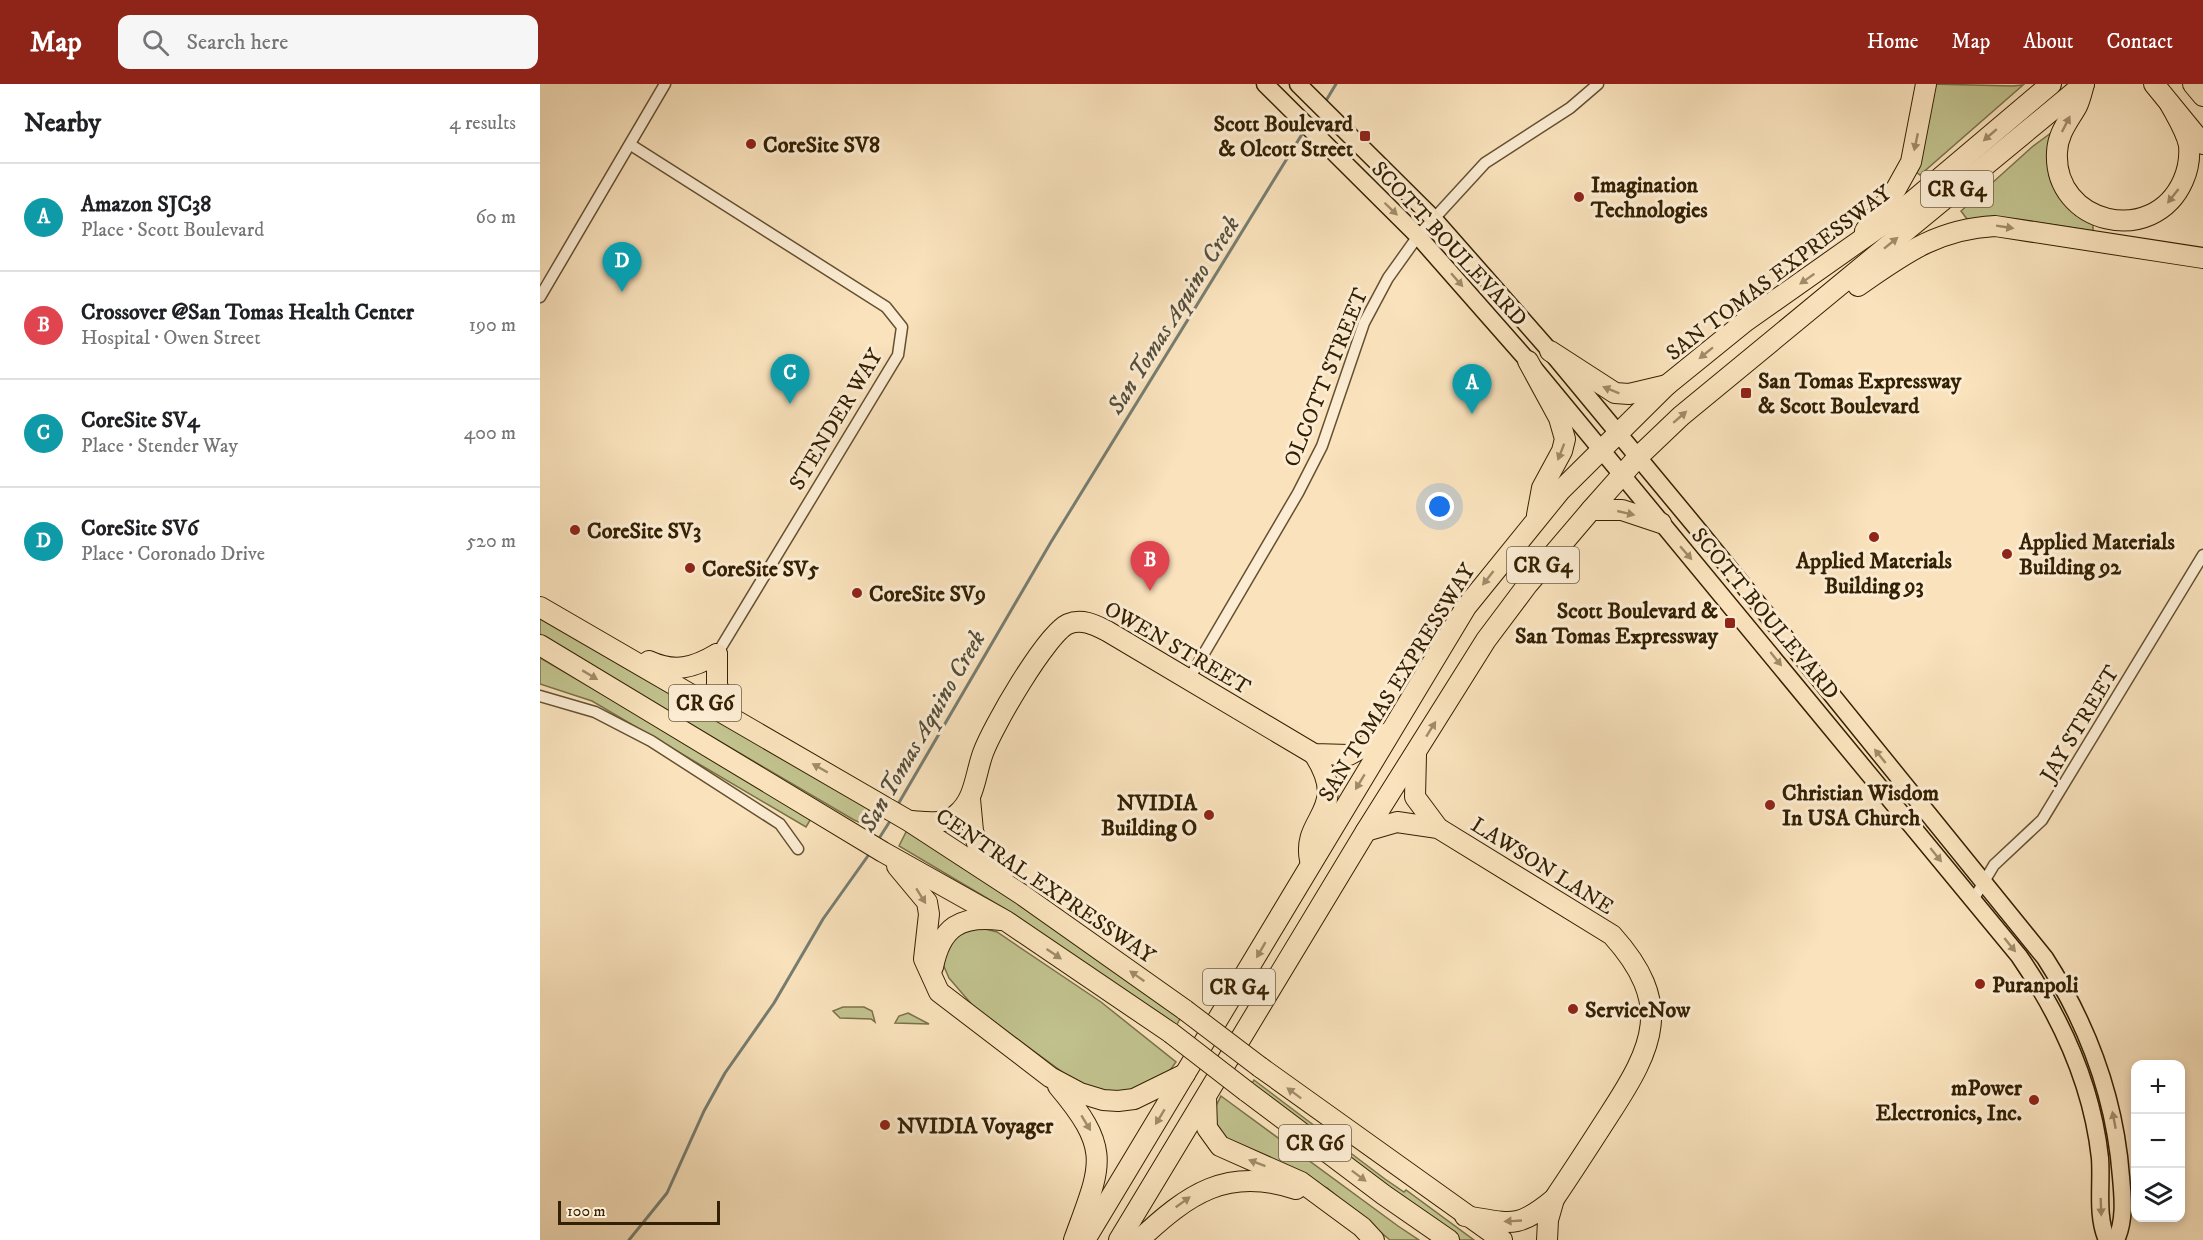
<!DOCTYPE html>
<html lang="en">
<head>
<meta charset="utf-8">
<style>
	:root { --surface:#fff; --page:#f6f6f6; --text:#202124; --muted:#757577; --line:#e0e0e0; --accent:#8f2418 }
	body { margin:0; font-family:"IM FELL DW Pica",serif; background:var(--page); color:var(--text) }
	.controls { position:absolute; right:18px; bottom:18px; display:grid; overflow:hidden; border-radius:12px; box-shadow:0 3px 9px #0003 }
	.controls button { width:54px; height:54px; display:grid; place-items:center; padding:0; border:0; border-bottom:2px solid var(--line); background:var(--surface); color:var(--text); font:30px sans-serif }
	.scale { position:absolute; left:18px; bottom:15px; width:162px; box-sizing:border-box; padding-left:6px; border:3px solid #342002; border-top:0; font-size:16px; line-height:21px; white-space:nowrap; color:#342002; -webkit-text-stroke:4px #fbecd3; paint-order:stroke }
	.you { position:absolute; left:900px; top:423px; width:21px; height:21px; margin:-15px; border:4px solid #fff; border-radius:50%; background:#1a73e8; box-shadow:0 0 0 9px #1a73e833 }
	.badge { display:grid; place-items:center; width:39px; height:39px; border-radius:50%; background:var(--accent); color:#fff; font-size:20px; font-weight:700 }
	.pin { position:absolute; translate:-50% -50px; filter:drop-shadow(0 2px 3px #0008) }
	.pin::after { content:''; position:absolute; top:32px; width:21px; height:18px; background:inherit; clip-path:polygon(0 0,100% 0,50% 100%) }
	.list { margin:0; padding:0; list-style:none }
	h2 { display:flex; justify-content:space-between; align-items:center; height:78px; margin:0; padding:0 24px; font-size:26px }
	h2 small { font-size:20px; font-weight:400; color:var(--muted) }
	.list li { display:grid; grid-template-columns:39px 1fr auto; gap:18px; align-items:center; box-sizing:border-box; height:108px; padding:0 24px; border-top:2px solid var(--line) }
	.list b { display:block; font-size:22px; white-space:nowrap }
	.list p { margin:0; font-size:20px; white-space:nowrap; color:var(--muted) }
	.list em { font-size:20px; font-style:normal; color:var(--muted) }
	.icon { flex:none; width:33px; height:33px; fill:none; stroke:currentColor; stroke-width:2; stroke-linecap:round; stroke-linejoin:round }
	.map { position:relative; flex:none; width:1663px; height:1156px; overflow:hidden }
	header { display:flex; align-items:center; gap:36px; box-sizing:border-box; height:84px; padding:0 30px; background:var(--accent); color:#fff }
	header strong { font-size:28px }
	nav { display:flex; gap:33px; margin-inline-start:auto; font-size:21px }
	.search { width:420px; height:54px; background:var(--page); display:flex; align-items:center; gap:15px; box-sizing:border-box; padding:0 21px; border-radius:12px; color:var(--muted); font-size:22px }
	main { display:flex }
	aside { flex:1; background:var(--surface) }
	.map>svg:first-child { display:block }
	.green { fill:#c1c28e; stroke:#7a7148; stroke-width:1.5 }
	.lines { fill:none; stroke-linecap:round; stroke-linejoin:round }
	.stream { stroke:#777d71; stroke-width:3 }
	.street-casing { stroke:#655030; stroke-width:13 }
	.primary-casing { stroke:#342002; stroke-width:19 }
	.highway-casing { stroke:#342002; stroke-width:22 }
	.street { stroke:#fbecd3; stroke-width:10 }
	.primary { stroke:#f9e2bc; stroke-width:16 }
	.highway { stroke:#f9e2bc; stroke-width:20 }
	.highway-bridge-casing { stroke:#342002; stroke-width:22; stroke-linecap:butt }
	.highway-bridge { stroke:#f9e2bc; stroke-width:20 }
	.oneway { fill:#a08b68 }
	.poi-dot { fill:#8f2418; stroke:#fbecd3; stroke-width:2 }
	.labels { text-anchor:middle; stroke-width:6; stroke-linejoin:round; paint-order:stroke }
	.shield { fill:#fbecd3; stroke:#705d41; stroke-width:1.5 }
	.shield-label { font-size:21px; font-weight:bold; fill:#342002 }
	.poi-label { font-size:22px; font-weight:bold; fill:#342002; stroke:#fbecd3; text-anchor:start }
	.street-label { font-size:22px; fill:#342002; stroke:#fbecd3 }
	.water-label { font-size:24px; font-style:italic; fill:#554e3a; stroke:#fbecd3 }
</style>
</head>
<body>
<header>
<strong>Map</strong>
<div class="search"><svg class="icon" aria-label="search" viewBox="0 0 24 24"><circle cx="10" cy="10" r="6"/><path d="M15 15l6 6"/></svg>Search here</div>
<nav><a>Home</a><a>Map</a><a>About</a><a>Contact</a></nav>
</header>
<main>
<aside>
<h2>Nearby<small>4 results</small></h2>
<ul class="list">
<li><span class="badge" style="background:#0f9aa8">A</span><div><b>Amazon SJC38</b><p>Place · Scott Boulevard</p></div><em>60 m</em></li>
<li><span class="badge" style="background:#e0444e">B</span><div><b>Crossover @San Tomas Health Center</b><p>Hospital · Owen Street</p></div><em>190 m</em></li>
<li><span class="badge" style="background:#0f9aa8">C</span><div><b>CoreSite SV4</b><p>Place · Stender Way</p></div><em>400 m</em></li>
<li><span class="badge" style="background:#0f9aa8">D</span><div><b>CoreSite SV6</b><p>Place · Coronado Drive</p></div><em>520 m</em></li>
</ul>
</aside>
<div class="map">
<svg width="1663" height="1156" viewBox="0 0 1663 1156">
	<rect width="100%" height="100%" fill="#f9e2bc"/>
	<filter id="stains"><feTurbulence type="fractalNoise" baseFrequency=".00333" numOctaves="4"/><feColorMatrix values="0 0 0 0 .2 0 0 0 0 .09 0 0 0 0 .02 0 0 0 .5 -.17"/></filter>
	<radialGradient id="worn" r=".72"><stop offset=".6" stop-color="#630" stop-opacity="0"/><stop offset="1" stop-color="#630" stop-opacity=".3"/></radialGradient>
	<g class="green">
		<polygon points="1390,0 1473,2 1483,1 1380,91 1372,85"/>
		<polygon points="1515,46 1512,58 1553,138 1553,147 1475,135 1427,135 1421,127 1492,63"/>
		<polygon points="0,530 331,723 321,739 314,736 0,552"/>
		<polygon points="0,574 272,733 266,743 52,617 0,600"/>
		<polygon points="367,746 418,777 641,933 635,944 472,829 359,762"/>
		<polygon points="434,842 457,848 561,918 636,978 626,992 587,1011 544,1004 434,923 409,894 402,878 406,859 417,849"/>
		<polygon points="303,923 324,923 332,927 335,938 331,935 300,934 293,927"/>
		<polygon points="368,929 389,940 355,939 359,932"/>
		<polygon points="714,996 845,1095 864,1108 866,1106 934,1156 920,1156 873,1124 710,1002"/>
		<polygon points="681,1012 858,1142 879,1156 850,1156 787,1104 703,1066 678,1050 675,1024"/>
	</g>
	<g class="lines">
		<g class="stream">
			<polyline points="784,20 796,0"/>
			<polyline points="357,722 511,458 764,47"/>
			<polyline points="338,756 352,734"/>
			<polyline points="89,1156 127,1109 164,1027 185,989 234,919 283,835 330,769"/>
		</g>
		<g class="street-casing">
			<g id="street">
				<polyline points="91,61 346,223 362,243 358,271 177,570"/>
				<polyline points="0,213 125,0"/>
				<polyline points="649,595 758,409 782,362 824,239 848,194 878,152 945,79 1030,24 1058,0"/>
				<polyline points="0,612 55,628 111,657 240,740 258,765"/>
				<polyline points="1433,816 1454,781 1502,736 1663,471"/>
			</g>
		</g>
		<g class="primary-casing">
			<g id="primary">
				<path d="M 725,0 L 878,152 L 988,277 L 1479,872 C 1521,933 1552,1000 1560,1074 C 1562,1102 1556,1131 1567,1156"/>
				<path d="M 758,0 L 893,134 L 1010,267 L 1160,448 L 1505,874 C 1548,941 1575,1013 1581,1093 C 1583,1114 1585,1137 1576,1156"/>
			</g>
		</g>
		<g class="highway-casing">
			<g id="highway">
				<path d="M 1544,0 C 1542,7 1540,16 1537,22 C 1528,38 1518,49 1517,68 C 1513,140 1613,164 1643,97 C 1648,86 1650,73 1649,61 C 1646,47 1637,33 1630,20"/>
				<polyline points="1614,0 1663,60"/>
				<polyline points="1653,0 1663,12"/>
				<polyline points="1325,147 1356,105 1371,78 1386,0"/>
				<path d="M 1318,202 C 1364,170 1397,145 1455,142 L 1663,174"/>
				<polyline points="1010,267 1075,309 1089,310 1127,301"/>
				<polyline points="988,277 1019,334 1025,355 1022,367 1002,404 997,431"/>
				<polyline points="1051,426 1082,426 1121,439"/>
				<polyline points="0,523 369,737 481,810 645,926"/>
				<polyline points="0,561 343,768 466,837 631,949"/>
				<polyline points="177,570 177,601 189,632"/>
				<path d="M 109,577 C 135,589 153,584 177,570"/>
				<polyline points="876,671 875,713 898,744"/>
				<polyline points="430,715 433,747 437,759 463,790"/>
				<path d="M 372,737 C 386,738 404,741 416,731 C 435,716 435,691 443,669 C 452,644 506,550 528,540 C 542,534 555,541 567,547 L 774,670 L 809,671 L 848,649"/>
				<path d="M 826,747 L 857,738 L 898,744 L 1072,851 C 1134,920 1114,962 1069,1031 C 1051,1059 1033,1087 1014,1115 C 977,1146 970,1139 925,1132"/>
				<path d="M 770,776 C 761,733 811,727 774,670"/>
				<polyline points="357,782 387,818 389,830 384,875 399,908 510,993 540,1009 563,1016 578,1017 594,1015 645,990"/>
				<path d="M 393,883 C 401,843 420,831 461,836"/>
				<polyline points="720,983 962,1156"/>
				<path d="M 518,1002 C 573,1067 561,1081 534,1156"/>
				<polyline points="706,1007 844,1111 909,1156"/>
				<polyline points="666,1013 667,1044 680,1062 761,1098 822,1143 834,1156"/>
				<polyline points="545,1156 926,523 1020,407 1127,301 1206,237 1355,132 1511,0"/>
				<polyline points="579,1156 826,747 946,556 988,500 1051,426 1098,373 1141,332 1544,0"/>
				<path d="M 599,1156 C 648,1110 687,1082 756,1105"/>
				<polyline points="1007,1156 1008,1136 1014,1115"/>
			</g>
		</g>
		<use href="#street" class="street"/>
		<use href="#primary" class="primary"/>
		<use href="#highway" class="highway"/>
		<g class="highway-bridge-casing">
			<g id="highway-bridge">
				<polyline points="645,926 720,983"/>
				<polyline points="631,949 706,1007"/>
			</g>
		</g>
		<use href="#highway-bridge" class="highway-bridge"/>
	</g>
	<defs><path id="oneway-solid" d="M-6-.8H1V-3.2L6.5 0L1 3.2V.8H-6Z" transform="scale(1.5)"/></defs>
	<g class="oneway">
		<use href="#oneway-solid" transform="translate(1526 40) rotate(-63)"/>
		<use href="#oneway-solid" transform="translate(1450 51) rotate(139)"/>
		<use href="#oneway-solid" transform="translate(1376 58) rotate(102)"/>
		<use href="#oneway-solid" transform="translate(1633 112) rotate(128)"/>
		<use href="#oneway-solid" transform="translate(851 125) rotate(44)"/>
		<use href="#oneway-solid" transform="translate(1465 143) rotate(9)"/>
		<use href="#oneway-solid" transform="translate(1351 159) rotate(-39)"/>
		<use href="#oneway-solid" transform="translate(1267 195) rotate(145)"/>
		<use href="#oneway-solid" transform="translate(917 196) rotate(49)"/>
		<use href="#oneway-solid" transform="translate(1166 269) rotate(141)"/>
		<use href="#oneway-solid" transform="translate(1071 306) rotate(-158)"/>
		<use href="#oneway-solid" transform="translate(1140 333) rotate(-41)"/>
		<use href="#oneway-solid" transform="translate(1021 368) rotate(111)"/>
		<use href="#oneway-solid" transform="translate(1086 429) rotate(13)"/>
		<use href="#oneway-solid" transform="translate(1146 469) rotate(49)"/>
		<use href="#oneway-solid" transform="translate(948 494) rotate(128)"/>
		<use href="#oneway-solid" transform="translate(1236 575) rotate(51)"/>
		<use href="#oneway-solid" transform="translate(50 591) rotate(31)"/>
		<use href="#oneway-solid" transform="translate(891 645) rotate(-58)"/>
		<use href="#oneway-solid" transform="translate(1340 672) rotate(-129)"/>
		<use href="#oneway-solid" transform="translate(280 684) rotate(-150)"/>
		<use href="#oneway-solid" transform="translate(820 698) rotate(121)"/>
		<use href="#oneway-solid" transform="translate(1396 771) rotate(51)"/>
		<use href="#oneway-solid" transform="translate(381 812) rotate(58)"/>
		<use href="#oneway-solid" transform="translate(1470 861) rotate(51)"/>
		<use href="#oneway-solid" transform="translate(721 866) rotate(120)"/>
		<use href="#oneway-solid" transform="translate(514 870) rotate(34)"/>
		<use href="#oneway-solid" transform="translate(597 892) rotate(-145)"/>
		<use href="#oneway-solid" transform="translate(754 1009) rotate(-143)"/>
		<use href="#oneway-solid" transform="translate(620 1033) rotate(121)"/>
		<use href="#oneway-solid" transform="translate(1574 1036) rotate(-101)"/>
		<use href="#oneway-solid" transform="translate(546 1039) rotate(59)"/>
		<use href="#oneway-solid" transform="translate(717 1079) rotate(-159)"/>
		<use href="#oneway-solid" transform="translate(819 1092) rotate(37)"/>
		<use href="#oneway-solid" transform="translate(643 1118) rotate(-36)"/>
		<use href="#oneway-solid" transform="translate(1561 1123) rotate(88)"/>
		<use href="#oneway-solid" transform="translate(973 1137) rotate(177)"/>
	</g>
	<g class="poi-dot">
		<rect x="819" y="46" width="12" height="12" rx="3"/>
		<circle cx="211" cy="60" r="6"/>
		<circle cx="1039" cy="113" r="6"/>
		<rect x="1200" y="303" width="12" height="12" rx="3"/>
		<circle cx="35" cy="446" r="6"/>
		<circle cx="1334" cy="453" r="6"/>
		<circle cx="1467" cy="470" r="6"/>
		<circle cx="150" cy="484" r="6"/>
		<circle cx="317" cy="509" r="6"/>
		<rect x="1184" y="533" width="12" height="12" rx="3"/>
		<circle cx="1230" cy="721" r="6"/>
		<circle cx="669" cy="731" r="6"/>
		<circle cx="1440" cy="900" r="6"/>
		<circle cx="1033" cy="925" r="6"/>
		<circle cx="1494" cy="1016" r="6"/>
		<circle cx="345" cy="1041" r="6"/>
	</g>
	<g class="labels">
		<g class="shield">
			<rect x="1381" y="87" width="72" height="36" rx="4.5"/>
			<rect x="967" y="463" width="72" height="36" rx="4.5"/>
			<rect x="129" y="601" width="72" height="36" rx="4.5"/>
			<rect x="663" y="885" width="72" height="36" rx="4.5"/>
			<rect x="739" y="1041" width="72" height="36" rx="4.5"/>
		</g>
		<g class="shield-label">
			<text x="1417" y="112">CR G4</text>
			<text x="1003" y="488">CR G4</text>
			<text x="165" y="626">CR G6</text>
			<text x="699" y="910">CR G4</text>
			<text x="775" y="1066">CR G6</text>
		</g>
		<g class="poi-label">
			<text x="813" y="47" text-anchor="end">Scott Boulevard<tspan x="813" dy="25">&amp; Olcott Street</tspan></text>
			<text x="223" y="68">CoreSite SV8</text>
			<text x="1051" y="108">Imagination<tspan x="1051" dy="25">Technologies</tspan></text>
			<text x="1218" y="304">San Tomas Expressway<tspan x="1218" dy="25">&amp; Scott Boulevard</tspan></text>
			<text x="47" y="454">CoreSite SV3</text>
			<text x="1479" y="465">Applied Materials<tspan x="1479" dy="25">Building 92</tspan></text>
			<text x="1334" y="484" text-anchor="middle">Applied Materials<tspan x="1334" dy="25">Building 93</tspan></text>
			<text x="162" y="492">CoreSite SV5</text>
			<text x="329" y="517">CoreSite SV9</text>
			<text x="1178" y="534" text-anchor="end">Scott Boulevard &amp;<tspan x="1178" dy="25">San Tomas Expressway</tspan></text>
			<text x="1242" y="716">Christian Wisdom<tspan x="1242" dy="25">In USA Church</tspan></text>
			<text x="657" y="726" text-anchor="end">NVIDIA<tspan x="657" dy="25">Building O</tspan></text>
			<text x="1452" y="908">Puranpoli</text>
			<text x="1045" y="933">ServiceNow</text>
			<text x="1482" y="1011" text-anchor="end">mPower<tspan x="1482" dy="25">Electronics, Inc.</tspan></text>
			<text x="357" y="1049">NVIDIA Voyager</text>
		</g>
		<g class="street-label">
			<text transform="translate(910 159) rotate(47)" y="8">SCOTT BOULEVARD</text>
			<text transform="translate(1238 188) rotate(-37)" y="8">SAN TOMAS EXPRESSWAY</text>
			<text transform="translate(785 293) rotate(-68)" y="8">OLCOTT STREET</text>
			<text transform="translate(295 335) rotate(-59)" y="8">STENDER WAY</text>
			<text transform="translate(1226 529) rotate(50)" y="8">SCOTT BOULEVARD</text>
			<text transform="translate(638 563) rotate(30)" y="8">OWEN STREET</text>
			<text transform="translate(856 598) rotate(-58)" y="8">SAN TOMAS EXPRESSWAY</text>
			<text transform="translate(1539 639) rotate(-59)" y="8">JAY STREET</text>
			<text transform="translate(1003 781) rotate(32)" y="8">LAWSON LANE</text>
			<text transform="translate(506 801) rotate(34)" y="8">CENTRAL EXPRESSWAY</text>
		</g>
		<g class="water-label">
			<text transform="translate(633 231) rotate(-58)" y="8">San Tomas Aquino Creek</text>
			<text transform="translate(382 647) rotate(-60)" y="8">San Tomas Aquino Creek</text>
		</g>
	</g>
	<rect width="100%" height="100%" filter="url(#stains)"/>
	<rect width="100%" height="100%" fill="url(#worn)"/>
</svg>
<div class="controls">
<button>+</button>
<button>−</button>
<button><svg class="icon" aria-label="layers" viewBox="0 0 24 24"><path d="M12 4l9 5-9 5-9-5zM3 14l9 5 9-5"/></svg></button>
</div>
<div class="scale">100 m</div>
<div class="you"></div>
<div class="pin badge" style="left:932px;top:330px;background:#0f9aa8">A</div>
<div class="pin badge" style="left:610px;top:507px;background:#e0444e">B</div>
<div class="pin badge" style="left:250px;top:320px;background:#0f9aa8">C</div>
<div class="pin badge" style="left:82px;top:208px;background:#0f9aa8">D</div>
</div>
</main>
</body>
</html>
